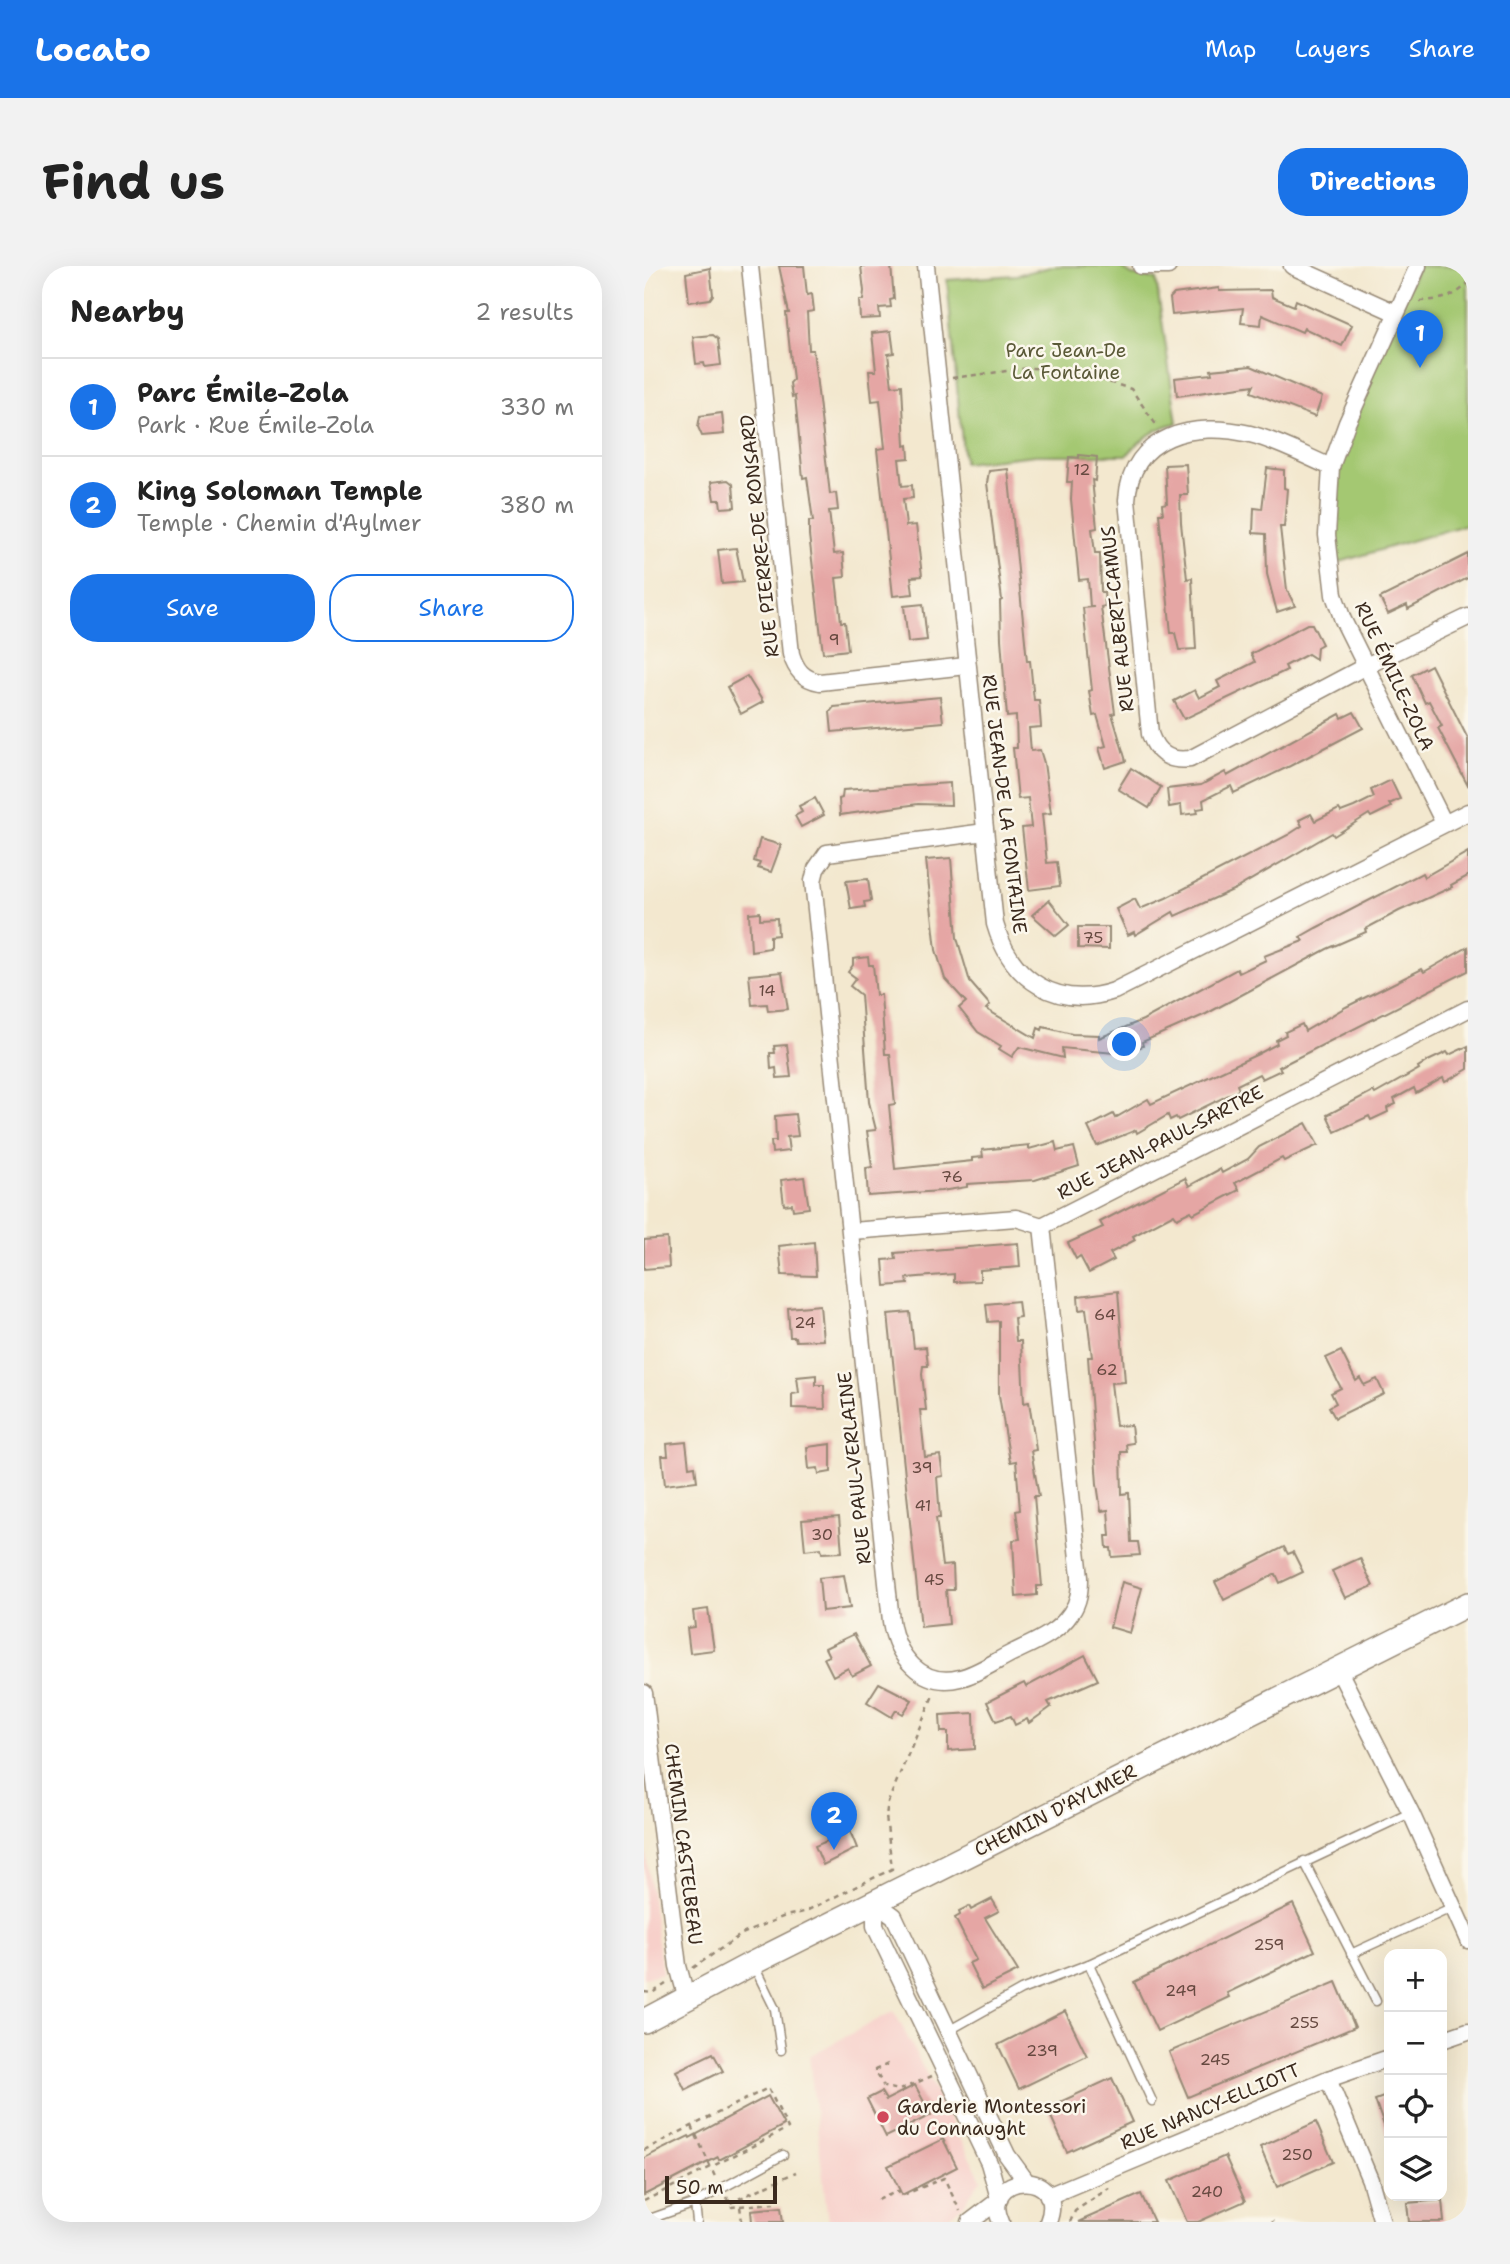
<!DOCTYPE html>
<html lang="en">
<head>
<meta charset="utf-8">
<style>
	:root { --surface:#fff; --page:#f2f2f2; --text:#222; --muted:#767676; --line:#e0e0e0; --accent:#1a73e8 }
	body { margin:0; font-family:"Shantell Sans",sans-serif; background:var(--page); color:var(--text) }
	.controls { position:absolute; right:21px; bottom:21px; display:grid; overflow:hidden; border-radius:14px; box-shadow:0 7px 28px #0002 }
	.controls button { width:63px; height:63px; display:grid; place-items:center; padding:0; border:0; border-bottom:2px solid var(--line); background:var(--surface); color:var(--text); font:35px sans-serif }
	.scale { position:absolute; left:21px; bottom:18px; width:112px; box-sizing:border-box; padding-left:7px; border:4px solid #3b2a1e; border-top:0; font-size:19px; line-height:24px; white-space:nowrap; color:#3b2a1e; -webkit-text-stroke:5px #fbf7ec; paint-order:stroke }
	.you { position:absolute; left:481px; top:779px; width:24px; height:24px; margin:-18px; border:5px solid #fff; border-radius:50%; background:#1a73e8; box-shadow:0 0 0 10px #1a73e833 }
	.badge { display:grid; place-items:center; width:46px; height:46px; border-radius:50%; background:var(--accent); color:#fff; font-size:23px; font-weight:700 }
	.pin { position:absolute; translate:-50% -58px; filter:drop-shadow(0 2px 4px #0008) }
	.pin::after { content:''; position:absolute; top:37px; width:24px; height:21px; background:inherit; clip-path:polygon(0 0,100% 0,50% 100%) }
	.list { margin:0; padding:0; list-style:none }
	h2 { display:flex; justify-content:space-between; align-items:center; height:91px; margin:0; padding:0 28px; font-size:30px }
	h2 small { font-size:23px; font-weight:400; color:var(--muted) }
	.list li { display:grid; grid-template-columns:46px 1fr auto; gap:21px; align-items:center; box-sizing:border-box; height:98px; padding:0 28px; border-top:2px solid var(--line) }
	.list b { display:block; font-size:26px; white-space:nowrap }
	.list p { margin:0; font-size:23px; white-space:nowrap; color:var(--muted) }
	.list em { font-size:23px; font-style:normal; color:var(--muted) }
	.actions { display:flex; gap:14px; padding:21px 28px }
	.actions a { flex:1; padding:16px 0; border:2px solid var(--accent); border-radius:28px; text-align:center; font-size:24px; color:var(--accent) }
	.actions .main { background:var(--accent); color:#fff }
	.icon { flex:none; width:38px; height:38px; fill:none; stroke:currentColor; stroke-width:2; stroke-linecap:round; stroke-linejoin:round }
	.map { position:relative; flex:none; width:824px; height:1956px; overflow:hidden; border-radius:28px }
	header { display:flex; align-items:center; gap:42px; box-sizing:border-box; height:98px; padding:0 35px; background:var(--accent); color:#fff }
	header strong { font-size:33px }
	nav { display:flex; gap:38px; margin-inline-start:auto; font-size:24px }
	.intro { display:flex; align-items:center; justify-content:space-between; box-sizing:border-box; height:168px; padding:0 42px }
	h1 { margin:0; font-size:49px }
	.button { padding:18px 32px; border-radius:28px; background:var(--accent); color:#fff; font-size:24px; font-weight:700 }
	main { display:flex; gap:42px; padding:0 42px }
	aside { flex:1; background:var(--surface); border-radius:28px; box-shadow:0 7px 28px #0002 }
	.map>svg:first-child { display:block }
	.built { fill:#f7d0ca }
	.green { fill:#a4c872; stroke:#707948; stroke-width:2 }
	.building { fill:#e5a6a4 }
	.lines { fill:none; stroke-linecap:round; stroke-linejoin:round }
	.service-casing { stroke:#978976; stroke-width:11 }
	.minor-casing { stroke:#978976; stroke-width:19 }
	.secondary-casing { stroke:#978976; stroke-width:26 }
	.path { stroke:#978976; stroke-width:2.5; stroke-dasharray:5 5; stroke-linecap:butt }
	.service { stroke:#fff; stroke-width:8 }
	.minor { stroke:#fff; stroke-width:16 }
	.secondary { stroke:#fff; stroke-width:23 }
	.poi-dot { fill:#d1495b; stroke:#fbf7ec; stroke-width:2.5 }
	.labels { text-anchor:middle; stroke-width:5; stroke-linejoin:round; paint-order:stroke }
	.number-label { font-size:16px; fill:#664940 }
	.park-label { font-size:19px; fill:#5a5937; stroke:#fbf7ec }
	.street-label { font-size:19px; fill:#3b2a1e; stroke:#fbf7ec }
	.poi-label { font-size:19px; fill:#3b2a1e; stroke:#fbf7ec; text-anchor:start }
</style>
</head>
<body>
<header>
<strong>Locato</strong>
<nav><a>Map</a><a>Layers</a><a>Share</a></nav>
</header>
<div class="intro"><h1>Find us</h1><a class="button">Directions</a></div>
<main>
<aside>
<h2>Nearby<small>2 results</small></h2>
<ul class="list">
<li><span class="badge">1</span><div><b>Parc Émile-Zola</b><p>Park · Rue Émile-Zola</p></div><em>330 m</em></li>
<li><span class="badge">2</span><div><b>King Soloman Temple</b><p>Temple · Chemin d'Aylmer</p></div><em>380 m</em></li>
</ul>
<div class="actions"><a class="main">Save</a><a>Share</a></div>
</aside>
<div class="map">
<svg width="824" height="1956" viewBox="0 0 824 1956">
	<rect width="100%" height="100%" fill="#fbf7ec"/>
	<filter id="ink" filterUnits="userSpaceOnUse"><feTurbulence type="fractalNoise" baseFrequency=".0143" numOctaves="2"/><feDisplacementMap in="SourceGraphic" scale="14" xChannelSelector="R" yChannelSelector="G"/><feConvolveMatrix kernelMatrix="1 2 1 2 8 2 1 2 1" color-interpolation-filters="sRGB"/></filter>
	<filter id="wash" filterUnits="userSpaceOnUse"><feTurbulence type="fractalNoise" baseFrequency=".00686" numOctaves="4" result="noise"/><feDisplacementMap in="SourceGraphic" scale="28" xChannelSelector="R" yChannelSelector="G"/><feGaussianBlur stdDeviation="1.57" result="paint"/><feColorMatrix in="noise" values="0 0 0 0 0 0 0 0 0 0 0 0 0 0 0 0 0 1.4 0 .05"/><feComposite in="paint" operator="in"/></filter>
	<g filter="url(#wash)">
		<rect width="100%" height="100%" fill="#f3e8cf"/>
		<g class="built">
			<polygon points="0,1574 18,1707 0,1712"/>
			<polygon points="250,1745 337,1913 319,1940 297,1956 184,1956 165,1790"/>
		</g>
		<g class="green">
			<path d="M 411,0 L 475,0 L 488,9 L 512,13 L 533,157 C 513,161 497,173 483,189 L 391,189 L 320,197 L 303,14 L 372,9 Z"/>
			<polygon points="774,0 824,0 824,258 686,299 687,201"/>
		</g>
		<g id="blocks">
			<g class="building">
				<polygon points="135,0 160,0 163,29 168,28 170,45 163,46 165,84 169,84 186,228 192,227 194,244 185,245 190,288 199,287 201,311 192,312 197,356 201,356 204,384 179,387 165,269 165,255 169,255 163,211 159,212 151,130 148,131 146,117 149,114 142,47 145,47"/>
				<polygon points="217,0 247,0 250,33 246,34 247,41 235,42 236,52 216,53 215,34 219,34 220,25"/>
				<polygon points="66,2 69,29 66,33 45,36 42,7"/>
				<polygon points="575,22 575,25 627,24 628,31 650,40 652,34 708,59 698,80 660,62 658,66 618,49 617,59 597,57 599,42 528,49 526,32 530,28"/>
				<polygon points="247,65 250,87 244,88 248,120 258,119 261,180 264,179 265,192 255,193 258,220 268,219 269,232 259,233 262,260 272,259 278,310 267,311 269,328 249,330 233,183 241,182 236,134 228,135 225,105 232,105 228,67"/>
				<polygon points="69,69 74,73 77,99 61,101 60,97 52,98 49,71"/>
				<polygon points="607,100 678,131 671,151 607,126 610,119 533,130 531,112 568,108 567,104"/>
				<polygon points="78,147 80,168 58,170 54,161 56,150"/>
				<polygon points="435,189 453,191 451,215 448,214 453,262 448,263 451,287 456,287 457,326 460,326 461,340 457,341 471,447 468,448 482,495 461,502 455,482 462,480 453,449 449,450 445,425 448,424 439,342 450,341 446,341 444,313 435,314 427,233 428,216 423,216 425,191 435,192"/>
				<polygon points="542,198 544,229 536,229 537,257 543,313 548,312 552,383 535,384 531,367 527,367 515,248 519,248 518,238 523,237 521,199"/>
				<polygon points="623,202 640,204 640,222 643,223 640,261 636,261 643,324 651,340 633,346 623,308 622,268 609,267 610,242 618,243"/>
				<polygon points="364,203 383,395 386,395 390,434 395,434 397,461 385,462 387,485 396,484 400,497 407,547 398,548 403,597 413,596 416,620 385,624 378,562 387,561 384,532 374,533 369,482 373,482 372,450 363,451 357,373 356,335 358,334 343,217 345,205"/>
				<polygon points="84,214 89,218 91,241 77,242 76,234 70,234 67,216"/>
				<polygon points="92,282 99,316 78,318 74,284"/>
				<polygon points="824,288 824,312 764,343 763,339 744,348 736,332"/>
				<polygon points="279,338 283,374 264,376 260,340"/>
				<polygon points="663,358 668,358 678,378 673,381 672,393 664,388 641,400 643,404 540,453 530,435 551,424 555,432 576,421 573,415 611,396 607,388"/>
				<polygon points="787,399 824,473 824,520 794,462 798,460 785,435 781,437 768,409"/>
				<polygon points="103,410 119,436 97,448 83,421"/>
				<polygon points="296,431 299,456 188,466 186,446 190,441"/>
				<polygon points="710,446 719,462 646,500 590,527 587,520 559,534 560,542 553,543 554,547 538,549 537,539 525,541 523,523 557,519 581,506 583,510 696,448 698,452"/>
				<polygon points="487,502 517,521 505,542 474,523"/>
				<polygon points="747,514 756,533 745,538 747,541 727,551 725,548 690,570 688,567 591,623 531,650 529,646 491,669 490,666 484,669 472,643 491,633 496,643 522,632 644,569 658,560 655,554 667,548 671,555 695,543 697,546 710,541 730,531 727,524"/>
				<polygon points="306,517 307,539 274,538 196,549 195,533 198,532 199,524"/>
				<polygon points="171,532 180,549 157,561 151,550 158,546 155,540"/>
				<polygon points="116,573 137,579 127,606 114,602 116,597 110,595"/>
				<polygon points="824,586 824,610 807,619 808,621 755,645 721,663 722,666 683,683 562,748 498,776 499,780 481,788 418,782 419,792 375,781 368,791 355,783 357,780 334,766 315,742 322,736 301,713 292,684 282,594 307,592 313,672 326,716 346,739 342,743 391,772 394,762 398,764 399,761 428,768 455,769 455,772 499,754 593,703 595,707 622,694 620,690 659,675 656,671 672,662 778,607 780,611"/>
				<polygon points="224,613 227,635 220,636 221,641 207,643 202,615"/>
				<polygon points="405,634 425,659 412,670 388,649"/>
				<polygon points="116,646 116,653 133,652 134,669 126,670 126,682 107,685 105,647"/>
				<polygon points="434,661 465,661 465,683 434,682"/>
				<polygon points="824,681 824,705 635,801 637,804 618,813 615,808 593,819 595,824 534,854 532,851 526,854 524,849 493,867 492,864 453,880 444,861 469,848 471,852 504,833 507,838 614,788 633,778 632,774 642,769 641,766 658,758 661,765 702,741 778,703 780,706"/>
				<polygon points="224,691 225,699 229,699 232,729 237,729 241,788 246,788 251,838 245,839 251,903 328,895 328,892 339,891 338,884 385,879 385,883 411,876 413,885 430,881 435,900 391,914 323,918 323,921 297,925 224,930 222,902 228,901 223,865 232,864 225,836 217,729 206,720 212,712 204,706 209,699 209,693"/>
				<polygon points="138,706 144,743 124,745 123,738 108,739 105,709"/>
				<polygon points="143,779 147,811 133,812 132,802 127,803 126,787 131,787 130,780"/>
				<polygon points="824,780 824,803 801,816 799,812 772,827 770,822 750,833 752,838 743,842 744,846 727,854 725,850 691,866 683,849 729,825 731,828 775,803 774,801 784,795 803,786 805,789"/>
				<polygon points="151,848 154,870 143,871 145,885 128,887 127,875 132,875 131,850"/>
				<polygon points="662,857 674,879 640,895 638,892 591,917 595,924 549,948 547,945 533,952 530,948 489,970 491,974 466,987 470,994 445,1007 436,990 432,993 424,977 459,961 456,956 541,912 545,920 576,903 578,907 604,893 615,881"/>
				<polygon points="160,911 165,942 149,944 148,938 140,939 137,914"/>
				<polygon points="23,972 25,1001 0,1003 0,974"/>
				<polygon points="170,976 172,1010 138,1009 135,980"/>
				<polygon points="374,977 376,1001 336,1004 336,1015 310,1016 310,1008 263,1012 264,1018 241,1020 239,994 252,993 251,987"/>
				<polygon points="474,1025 481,1116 467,1117 472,1160 487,1159 489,1177 482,1178 483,1186 477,1186 478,1228 485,1227 487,1276 494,1276 496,1289 468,1291 467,1282 463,1282 462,1270 466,1270 464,1244 457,1245 453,1218 444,1091 448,1091 442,1043 435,1044 434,1030"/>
				<polygon points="374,1035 376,1051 370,1052 372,1075 377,1075 380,1137 385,1136 390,1169 392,1184 387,1185 395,1230 390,1230 398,1320 393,1320 393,1329 372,1331 369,1274 376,1273 372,1245 376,1244 372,1195 366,1196 355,1129 355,1055 344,1056 342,1038"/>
				<polygon points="176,1039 179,1074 152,1075 151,1071 146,1071 144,1042"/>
				<polygon points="266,1046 270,1082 282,1081 284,1100 279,1100 278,1108 282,1144 276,1144 281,1191 296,1189 299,1210 293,1211 296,1252 292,1252 298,1300 309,1299 310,1324 302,1324 305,1358 277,1361 244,1048"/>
				<polygon points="697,1085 712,1115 716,1112 720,1119 733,1113 740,1128 691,1152 685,1141 692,1137 687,1127 697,1122 682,1092"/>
				<polygon points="172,1109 172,1119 180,1119 181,1143 148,1142 148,1128 155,1127 153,1111"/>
				<polygon points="42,1176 45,1201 51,1200 53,1215 21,1219 18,1190 24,1190 23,1178"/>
				<polygon points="187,1178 187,1206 175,1208 174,1202 165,1203 163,1181"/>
				<polygon points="195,1251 198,1286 178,1287 177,1282 161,1284 158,1254"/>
				<polygon points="640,1281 644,1288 649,1286 659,1306 636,1317 632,1308 580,1334 571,1316"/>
				<polygon points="716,1292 729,1320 701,1332 688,1305"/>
				<polygon points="200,1309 206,1342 178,1345 175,1312"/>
				<polygon points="478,1316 498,1322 486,1367 466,1361"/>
				<polygon points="64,1343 70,1384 46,1387 43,1362 51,1361 49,1345"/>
				<polygon points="210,1368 227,1400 208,1410 204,1402 189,1410 180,1392 185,1390 181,1382"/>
				<polygon points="441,1389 454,1414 404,1436 407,1441 385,1457 383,1453 371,1459 367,1450 352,1455 343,1436 380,1417 382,1421"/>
				<polygon points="235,1417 268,1434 259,1448 252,1444 248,1451 223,1436"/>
				<polygon points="330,1447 331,1483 304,1485 304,1466 297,1466 296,1449"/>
				<polygon points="206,1565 213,1582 179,1599 171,1580"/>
				<polygon points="348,1633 355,1645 341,1652 374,1705 338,1723 325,1697 332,1694 311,1652 316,1649 315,1645 325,1640 327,1644"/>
				<polygon points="649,1638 671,1685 583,1727 585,1731 513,1765 490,1716"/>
				<polygon points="692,1716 711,1761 544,1831 525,1786"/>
				<polygon points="421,1745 443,1790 375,1823 354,1779"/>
				<polygon points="69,1787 79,1805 41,1824 32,1805"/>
				<polygon points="468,1812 488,1856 423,1886 403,1842"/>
				<polygon points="271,1819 287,1849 242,1871 223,1833 237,1826 242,1834"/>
				<polygon points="745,1829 745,1870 744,1871 731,1834"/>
				<polygon points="124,1830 140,1859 75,1894 74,1891 0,1929 0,1892 45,1870 46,1872"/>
				<polygon points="672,1856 689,1896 633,1921 616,1881"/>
				<polygon points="299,1873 313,1901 258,1929 244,1900"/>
				<polygon points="581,1890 601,1935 554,1956 543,1956 525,1915"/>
				<polygon points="497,1928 510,1956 434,1956"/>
				<polygon points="798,1934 800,1956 765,1956 763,1937"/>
				<polygon points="137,1941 139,1956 108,1956 107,1944"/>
			</g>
		</g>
	</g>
	<g filter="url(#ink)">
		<use href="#blocks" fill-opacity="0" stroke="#978976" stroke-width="2"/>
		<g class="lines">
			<g class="service-casing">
				<g id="service">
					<polyline points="660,1595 732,1735"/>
					<polyline points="707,1688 809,1641"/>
					<polyline points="109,1698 131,1743 137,1784"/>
					<polyline points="445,1698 508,1835"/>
					<polyline points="304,1765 377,1724 445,1698 766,1547"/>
					<polyline points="51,1937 139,1889"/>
					<polyline points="0,1955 51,1937 53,1956"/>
				</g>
			</g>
			<g class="minor-casing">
				<g id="minor">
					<path d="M 106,0 L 147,388 C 152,404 159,413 176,416 L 322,400"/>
					<path d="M 282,0 L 351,658 C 367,714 413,744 470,725 L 824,546"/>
					<polyline points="497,0 524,0"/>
					<polyline points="648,0 752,47"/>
					<polyline points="774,0 703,157 687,201 683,269 690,329 699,354 800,557"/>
					<path d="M 687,201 C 661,190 634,175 606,168 C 551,155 487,168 483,234 L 506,468 C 513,487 525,496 546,493 L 720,401 L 824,351"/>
					<path d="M 341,566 L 183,587 L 172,603 L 169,615 L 247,1355 C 252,1389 277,1422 316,1412 C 334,1408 353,1394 370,1386 C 391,1376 414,1367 427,1347 C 435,1336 436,1324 436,1311 L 398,960"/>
					<polyline points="208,965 372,952 398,960 824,743"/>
					<polyline points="693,1401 767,1547 824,1674"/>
					<polyline points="0,1427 34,1700 43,1733"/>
					<polyline points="231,1636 231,1660 345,1897 355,1932"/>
					<polyline points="231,1636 250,1650 363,1889 382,1915"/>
					<polyline points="798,1774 824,1765"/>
					<polyline points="684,1813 726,1914 738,1956"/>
					<polyline points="404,1930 684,1813 745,1792"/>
					<polyline points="326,1956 355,1934"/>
					<path d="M 357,1956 C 334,1906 425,1901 404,1956"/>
				</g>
			</g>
			<g class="secondary-casing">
				<polyline id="secondary" points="0,1755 109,1697 824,1338"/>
			</g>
			<g class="path">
				<path d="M 776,35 C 795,34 811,32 824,17"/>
				<polyline points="308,112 386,102 426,104 487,123 513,160"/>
				<polyline points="49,1702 98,1668 141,1650 160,1646 248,1603 242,1550 244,1536 290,1427"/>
				<polyline points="0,1726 8,1727 22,1718"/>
				<polyline points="244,1798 231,1804 240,1821 255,1824 288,1810"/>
				<polyline points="48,1860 72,1913"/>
				<polyline points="0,1884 124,1822 144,1862 0,1935"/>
				<polyline points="83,1931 88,1941 96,1940 98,1956"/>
				<polyline points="234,1934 254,1925 257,1930 300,1912 316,1945"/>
				<polyline points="86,1937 152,1906"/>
				<polyline points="96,1940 130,1937"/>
				<polyline points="628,1955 629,1956"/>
				<polyline points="426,1956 431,1945 465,1922"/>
			</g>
			<use href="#service" class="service"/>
			<use href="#minor" class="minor"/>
			<use href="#secondary" class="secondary"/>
		</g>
	</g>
	<circle class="poi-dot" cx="239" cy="1851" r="7"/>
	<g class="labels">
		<g class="number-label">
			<text x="438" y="209">12</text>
			<text x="190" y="379">9</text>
			<text x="449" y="677">75</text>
			<text x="123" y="730">14</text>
			<text x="308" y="916">76</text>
			<text x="461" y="1054">64</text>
			<text x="161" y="1062">24</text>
			<text x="463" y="1109">62</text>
			<text x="278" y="1207">39</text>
			<text x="279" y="1245">41</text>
			<text x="178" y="1274">30</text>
			<text x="290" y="1319">45</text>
			<text x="625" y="1684">259</text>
			<text x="537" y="1730">249</text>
			<text x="660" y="1762">255</text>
			<text x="398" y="1790">239</text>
			<text x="571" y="1799">245</text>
			<text x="653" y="1894">250</text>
			<text x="563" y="1931">240</text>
		</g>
		<g class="park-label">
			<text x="422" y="91">Parc Jean-De<tspan x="422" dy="22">La Fontaine</tspan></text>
		</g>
		<g class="street-label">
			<text transform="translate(115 270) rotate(-96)" y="7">RUE PIERRE-DE RONSARD</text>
			<text transform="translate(473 353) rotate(-96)" y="7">RUE ALBERT-CAMUS</text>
			<text transform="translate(751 410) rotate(65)" y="7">RUE ÉMILE-ZOLA</text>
			<text transform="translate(361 538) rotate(83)" y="7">RUE JEAN-DE LA FONTAINE</text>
			<text transform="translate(516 876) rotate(-27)" y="7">RUE JEAN-PAUL-SARTRE</text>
			<text transform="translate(210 1202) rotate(-96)" y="7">RUE PAUL-VERLAINE</text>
			<text transform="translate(411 1544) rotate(-27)" y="7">CHEMIN D'AYLMER</text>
			<text transform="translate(40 1578) rotate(83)" y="7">CHEMIN CASTELBEAU</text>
			<text transform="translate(566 1840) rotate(-23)" y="7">RUE NANCY-ELLIOTT</text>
		</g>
		<g class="poi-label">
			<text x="253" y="1847">Garderie Montessori<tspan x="253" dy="22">du Connaught</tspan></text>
		</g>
	</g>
</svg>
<div class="controls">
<button>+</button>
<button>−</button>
<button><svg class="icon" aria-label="locate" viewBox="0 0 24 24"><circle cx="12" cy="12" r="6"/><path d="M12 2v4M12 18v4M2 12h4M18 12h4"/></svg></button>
<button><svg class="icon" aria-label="layers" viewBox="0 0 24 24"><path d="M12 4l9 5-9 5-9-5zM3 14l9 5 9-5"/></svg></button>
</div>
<div class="scale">50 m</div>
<div class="you"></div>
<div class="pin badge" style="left:776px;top:102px">1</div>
<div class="pin badge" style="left:190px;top:1584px">2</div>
</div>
</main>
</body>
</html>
